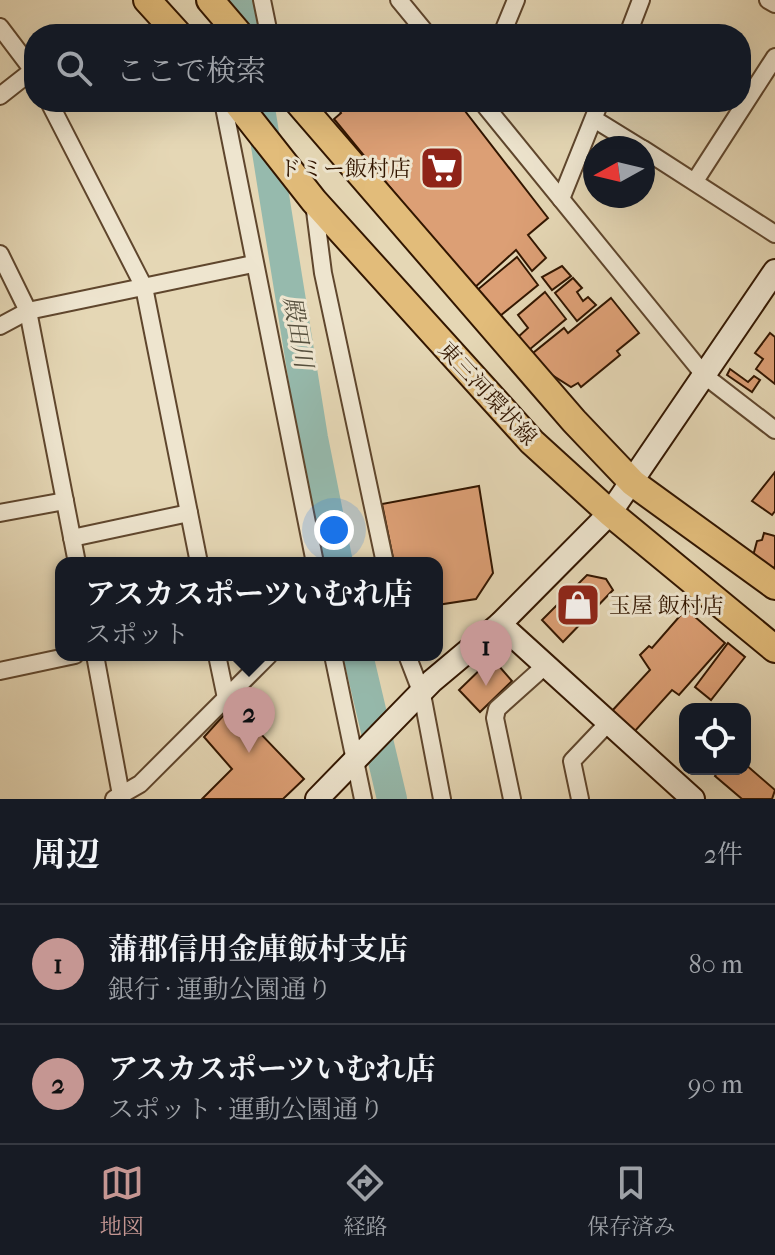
<!DOCTYPE html>
<html lang="ja">
<head>
<meta charset="utf-8">
<style>
	:root { --surface:#171b24; --page:#242831; --text:#f1f3f6; --muted:#9ea1a6; --line:#363941; --accent:#c59692 }
	body { margin:0; font-family:"IM FELL French Canon","Noto Serif JP",serif; background:var(--page); color:var(--text) }
	.controls { position:absolute; right:24px; bottom:24px; display:grid; overflow:hidden; border-radius:16px; box-shadow:0 8px 32px #0002 }
	.controls button { width:72px; height:72px; display:grid; place-items:center; padding:0; border:0; border-bottom:2px solid var(--line); background:var(--surface); color:var(--text); font:40px sans-serif }
	.compass { position:absolute; left:583px; top:136px; width:72px; height:72px; border-radius:50%; background:var(--surface); box-shadow:0 8px 32px #0002; rotate:262deg }
	.you { position:absolute; left:334px; top:530px; width:28px; height:28px; margin:-20px; border:6px solid #fff; border-radius:50%; background:#1a73e8; box-shadow:0 0 0 12px #1a73e833 }
	.badge { display:grid; place-items:center; width:52px; height:52px; border-radius:50%; background:var(--accent); color:#111; font-size:26px; font-weight:700 }
	.pin { position:absolute; translate:-50% -66px; filter:drop-shadow(0 2px 4px #0008) }
	.pin::after { content:''; position:absolute; top:42px; width:28px; height:24px; background:inherit; clip-path:polygon(0 0,100% 0,50% 100%) }
	.popup { position:absolute; left:55px; top:557px; width:388px; height:104px; box-sizing:border-box; display:grid; place-content:center; border-radius:16px; background:var(--surface); filter:drop-shadow(0 2px 6px #0005); font-size:26px; white-space:nowrap; color:var(--muted) }
	.popup b { font-size:30px; color:var(--text) }
	.popup::after { content:''; position:absolute; left:50%; top:100%; margin-left:-16px; border:16px solid transparent; border-top-color:var(--surface) }
	.list { margin:0; padding:0; list-style:none }
	h2 { display:flex; justify-content:space-between; align-items:center; height:104px; margin:0; padding:0 32px; font-size:34px }
	h2 small { font-size:26px; font-weight:400; color:var(--muted) }
	.list li { display:grid; grid-template-columns:52px 1fr auto; gap:24px; align-items:center; box-sizing:border-box; height:120px; padding:0 32px; border-top:2px solid var(--line) }
	.list b { display:block; font-size:30px; white-space:nowrap }
	.list p { margin:0; font-size:26px; white-space:nowrap; color:var(--muted) }
	.list em { font-size:26px; font-style:normal; color:var(--muted) }
	.icon { flex:none; width:44px; height:44px; fill:none; stroke:currentColor; stroke-width:2; stroke-linecap:round; stroke-linejoin:round }
	.map { position:relative; flex:none; width:775px; height:799px; overflow:hidden }
	.search { position:absolute; background:var(--surface); box-shadow:0 8px 32px #0002; left:24px; right:24px; top:24px; height:88px; display:flex; align-items:center; gap:20px; box-sizing:border-box; padding:0 28px; border-radius:32px; color:var(--muted); font-size:30px }
	.sheet { height:344px; background:var(--surface) }
	nav { display:flex; justify-content:space-around; align-items:center; box-sizing:border-box; height:112px; border-top:2px solid var(--line); background:var(--surface); font-size:22px; color:var(--muted) }
	nav a { display:grid; justify-items:center; gap:4px }
	nav .on { color:var(--accent) }
	.map>svg:first-child { display:block }
	.lines { fill:none; stroke-linecap:round; stroke-linejoin:round }
	.river { stroke:#96baad; stroke-width:30 }
	.building { fill:#dc9f75; stroke:#321600; stroke-width:2 }
	.street-casing { stroke:#5f462d; stroke-width:20 }
	.secondary-casing { stroke:#321600; stroke-width:26 }
	.primary-casing { stroke:#321600; stroke-width:30 }
	.street { stroke:#eee5cf; stroke-width:16 }
	.secondary { stroke:#eee5cf; stroke-width:22 }
	.primary { stroke:#e2bc7a; stroke-width:26 }
	.labels { text-anchor:middle; stroke-width:6; stroke-linejoin:round; paint-order:stroke }
	.poi-label { font-size:22px; fill:#321600; stroke:#eee5cf; text-anchor:end }
	.street-label { font-size:22px; fill:#321600; stroke:#eee5cf }
	.water-label { font-size:24px; font-style:italic; fill:#554f3d; stroke:#eee5cf }
</style>
</head>
<body>
<div class="map">
<svg width="775" height="799" viewBox="0 0 775 799">
	<rect width="100%" height="100%" fill="#e5d7b5"/>
	<filter id="stains"><feTurbulence type="fractalNoise" baseFrequency=".0025" numOctaves="4"/><feColorMatrix values="0 0 0 0 .2 0 0 0 0 .09 0 0 0 0 .02 0 0 0 .5 -.17"/></filter>
	<radialGradient id="worn" r=".72"><stop offset=".6" stop-color="#630" stop-opacity="0"/><stop offset="1" stop-color="#630" stop-opacity=".3"/></radialGradient>
	<g class="lines">
		<g class="river">
			<polyline points="243,0 248,34"/>
			<polyline points="259,102 313,438 338,563"/>
			<polyline points="358,655 392,799"/>
		</g>
	</g>
	<g class="building">
		<polygon points="340,102 389,102 397,110 406,102 458,102 548,218 528,235 546,258 532,271 516,250 473,289 334,119 341,113 336,105"/>
		<polygon points="517,257 538,285 500,316 476,291"/>
		<polygon points="562,266 571,276 552,290 542,277"/>
		<polygon points="573,278 582,288 577,292 583,301 588,297 596,305 577,321 555,293"/>
		<polygon points="545,292 566,319 529,350 517,338 528,328 518,315"/>
		<polygon points="611,298 639,333 617,351 620,355 581,387 578,383 571,387 549,373 533,353 564,328 568,333"/>
		<polygon points="770,333 775,337 775,384 756,369 763,359 755,353"/>
		<polygon points="730,369 748,382 754,376 760,380 752,392 727,375"/>
		<polygon points="775,472 775,511 772,515 752,501"/>
		<polygon points="479,486 493,573 476,599 437,605 437,563 394,563 382,504"/>
		<polygon points="764,533 775,536 775,568 757,564 753,556 757,541 762,540"/>
		<polygon points="587,575 606,579 613,590 563,642 542,620"/>
		<polygon points="686,609 725,643 679,695 672,690 635,731 611,712 650,670 640,655 649,646 652,648"/>
		<polygon points="728,643 745,657 711,700 695,687"/>
		<polygon points="492,658 512,681 480,712 459,690"/>
		<polygon points="233,705 304,779 283,799 202,799 232,769 204,737"/>
		<polygon points="745,764 775,790 772,799 742,799 715,776 720,769 745,769"/>
	</g>
	<g class="lines">
		<g class="street-casing">
			<g id="street">
				<polyline points="262,0 269,34"/>
				<polyline points="399,0 427,34"/>
				<polyline points="768,0 775,4"/>
				<polyline points="0,27 34,72"/>
				<polyline points="502,34 516,0"/>
				<polyline points="628,34 641,0"/>
				<polyline points="0,96 33,70"/>
				<polyline points="49,102 144,287 199,563"/>
				<polyline points="223,102 315,563"/>
				<polyline points="482,102 705,376 775,430"/>
				<polyline points="594,119 641,148"/>
				<polyline points="643,149 775,234"/>
				<polyline points="695,181 775,57"/>
				<polyline points="561,199 600,102"/>
				<polyline points="314,203 323,273 385,563"/>
				<polyline points="0,254 28,311 77,563"/>
				<polyline points="0,326 28,311 253,264"/>
				<polyline points="0,513 65,501"/>
				<polyline points="72,538 189,513"/>
				<polyline points="95,655 121,795"/>
				<polyline points="217,655 226,698"/>
				<polyline points="333,655 363,799"/>
				<polyline points="407,655 422,694 442,799"/>
				<polyline points="0,671 75,655"/>
				<polyline points="114,799 140,784 269,655"/>
				<polyline points="512,799 495,718 497,709 546,665"/>
				<polyline points="580,799 572,761 609,722"/>
			</g>
		</g>
		<g class="secondary-casing">
			<g id="secondary">
				<polyline points="500,624 693,799"/>
				<polyline points="317,799 432,681 500,624 610,513 775,271"/>
			</g>
		</g>
		<g class="primary-casing">
			<g id="primary">
				<polyline points="147,0 178,34"/>
				<polyline points="210,0 239,34"/>
				<polyline points="236,102 314,201 532,442 610,513 775,649"/>
				<polyline points="298,102 574,421 633,483 775,586"/>
			</g>
		</g>
		<use href="#street" class="street"/>
		<use href="#secondary" class="secondary"/>
		<use href="#primary" class="primary"/>
	</g>
	<defs>
		<g id="supermarket-square" transform="scale(2.3)"><rect x="-9" y="-9" width="18" height="18" rx="4" fill="#8f2418" stroke="#eee5cf"/><path d="M-6-5.5h2.5l.6 2H6L4.5 2H-2.5L-4.4-4H-6ZM-1.5 3.2a1.3 1.3 0 1 0 .1 0ZM3 3.2a1.3 1.3 0 1 0 .1 0Z" fill="#fff"/></g>
		<g id="shop-square" transform="scale(2.3)"><rect x="-9" y="-9" width="18" height="18" rx="4" fill="#8f2418" stroke="#eee5cf"/><path d="M-5-2.5h2.3a2.7 3.5 0 0 1 5.4 0H5L5.5 6h-11ZM-1.5-2.5h3a1.5 2.3 0 0 0-3 0Z" fill="#fff"/></g>
	</defs>
	<g fill-rule="evenodd">
		<use href="#supermarket-square" x="442" y="168"/>
		<use href="#shop-square" x="578" y="605"/>
	</g>
	<g class="labels">
		<g class="poi-label">
			<text x="411" y="176">ドミー飯村店</text>
			<text x="609" y="613" text-anchor="start">玉屋 飯村店</text>
		</g>
		<g class="street-label">
			<text transform="translate(488 393) rotate(47)" y="8">東三河環状線</text>
		</g>
		<g class="water-label">
			<text transform="translate(298 332) rotate(80)" y="8">殿田川</text>
		</g>
	</g>
	<rect width="100%" height="100%" filter="url(#stains)"/>
	<rect width="100%" height="100%" fill="url(#worn)"/>
</svg>
<div class="controls">
<button><svg class="icon" aria-label="locate" viewBox="0 0 24 24"><circle cx="12" cy="12" r="6"/><path d="M12 2v4M12 18v4M2 12h4M18 12h4"/></svg></button>
</div>
<svg class="compass" viewBox="-18 -18 36 36"><path d="M0-13l5 13h-10z" fill="#e53935"/><path d="M0 13l5-13h-10z" fill="#9ea1a6"/></svg>
<div class="you"></div>
<div class="pin badge" style="left:486px;top:686px">1</div>
<div class="pin badge" style="left:249px;top:753px">2</div>
<div class="popup"><b>アスカスポーツいむれ店</b>スポット</div>
<div class="search"><svg class="icon" aria-label="search" viewBox="0 0 24 24"><circle cx="10" cy="10" r="6"/><path d="M15 15l6 6"/></svg>ここで検索</div>
</div>
<section class="sheet">
<h2>周辺<small>2件</small></h2>
<ul class="list">
<li><span class="badge">1</span><div><b>蒲郡信用金庫飯村支店</b><p>銀行 · 運動公園通り</p></div><em>80 m</em></li>
<li><span class="badge">2</span><div><b>アスカスポーツいむれ店</b><p>スポット · 運動公園通り</p></div><em>90 m</em></li>
</ul>
</section>
<nav>
<a class="on"><svg class="icon" aria-label="map" viewBox="0 0 24 24"><path d="M3 6l6-2 6 2 6-2v14l-6 2-6-2-6 2zM9 4v14M15 6v14"/></svg>地図</a>
<a><svg class="icon" aria-label="directions" viewBox="0 0 24 24"><path d="M12 3l9 9-9 9-9-9zM9 14v-3h6M13 9l2 2-2 2"/></svg>経路</a>
<a><svg class="icon" aria-label="saved" viewBox="0 0 24 24"><path d="M7 4h10v16l-5-4-5 4z"/></svg>保存済み</a>
</nav>
</body>
</html>
